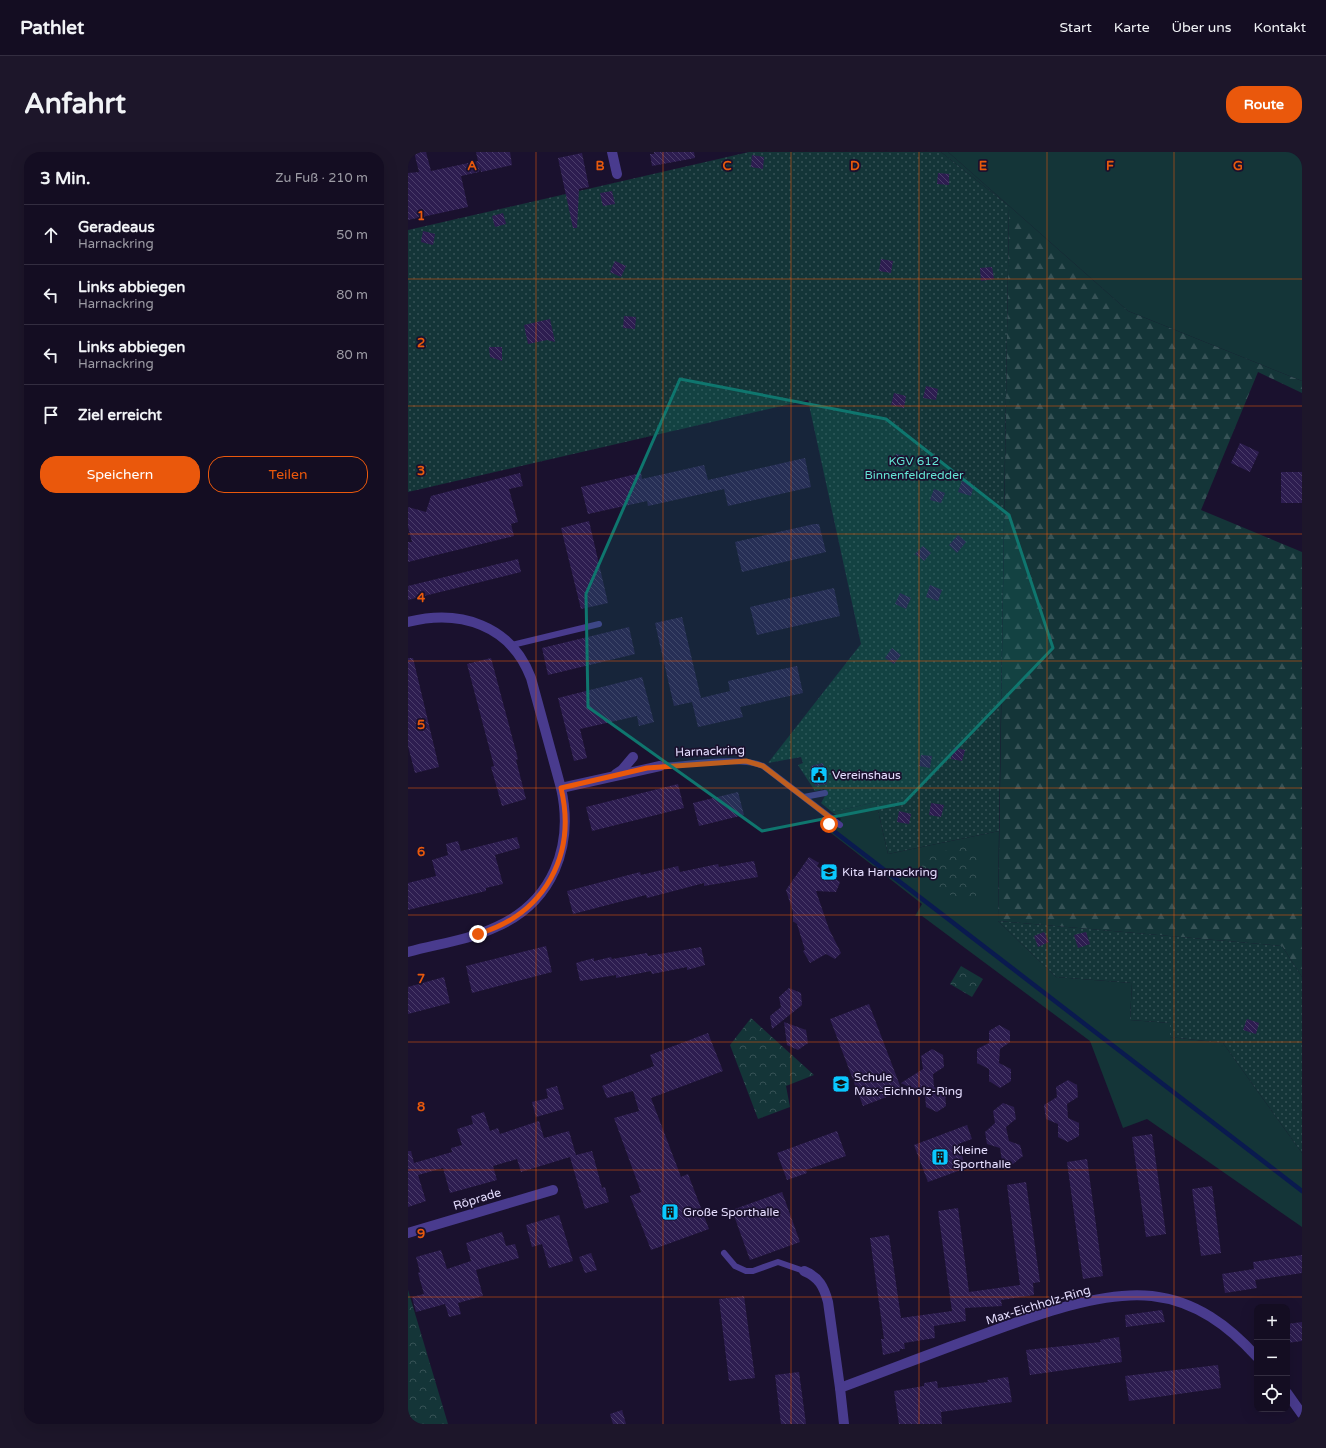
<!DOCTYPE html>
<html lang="de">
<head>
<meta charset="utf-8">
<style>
	:root { --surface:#140d22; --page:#1d162a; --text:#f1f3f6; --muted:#9d9ca5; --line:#332d40; --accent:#ea580c }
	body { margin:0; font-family:"Varela Round",sans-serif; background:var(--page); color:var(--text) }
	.controls { position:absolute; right:12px; bottom:12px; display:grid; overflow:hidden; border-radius:8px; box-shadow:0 4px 16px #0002 }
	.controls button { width:36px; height:36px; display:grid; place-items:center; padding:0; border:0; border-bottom:1px solid var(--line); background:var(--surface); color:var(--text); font:20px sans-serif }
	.stop { position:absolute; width:12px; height:12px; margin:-9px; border:3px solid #ea580c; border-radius:50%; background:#fff }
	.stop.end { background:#ea580c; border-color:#fff; box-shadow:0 1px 4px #0008 }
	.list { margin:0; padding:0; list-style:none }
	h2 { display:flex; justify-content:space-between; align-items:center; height:52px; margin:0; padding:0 16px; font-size:17px }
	h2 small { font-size:13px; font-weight:400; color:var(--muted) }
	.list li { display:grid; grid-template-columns:26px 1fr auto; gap:12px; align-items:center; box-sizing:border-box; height:60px; padding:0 16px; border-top:1px solid var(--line) }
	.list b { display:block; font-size:15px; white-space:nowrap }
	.list p { margin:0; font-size:13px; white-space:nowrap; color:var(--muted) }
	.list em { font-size:13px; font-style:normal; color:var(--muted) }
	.actions { display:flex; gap:8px; padding:12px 16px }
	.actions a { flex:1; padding:9px 0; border:1px solid var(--accent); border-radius:16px; text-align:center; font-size:14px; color:var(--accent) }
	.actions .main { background:var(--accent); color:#fff }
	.icon { flex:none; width:22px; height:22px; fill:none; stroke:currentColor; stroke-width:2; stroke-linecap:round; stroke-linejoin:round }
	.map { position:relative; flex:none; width:894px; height:1272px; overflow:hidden; border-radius:16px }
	header { display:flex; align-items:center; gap:24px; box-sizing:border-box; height:56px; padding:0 20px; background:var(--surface); border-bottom:1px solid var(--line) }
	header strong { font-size:19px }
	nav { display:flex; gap:22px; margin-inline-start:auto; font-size:14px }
	.intro { display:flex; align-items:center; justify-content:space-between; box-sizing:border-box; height:96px; padding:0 24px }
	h1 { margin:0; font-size:28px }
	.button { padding:10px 18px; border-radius:16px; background:var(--accent); color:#fff; font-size:14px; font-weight:700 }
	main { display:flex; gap:24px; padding:0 24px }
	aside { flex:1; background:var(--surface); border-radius:16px; box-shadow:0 4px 16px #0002 }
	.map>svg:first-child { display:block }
	.grass { fill:#143538 }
	.forest { fill:url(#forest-firs) }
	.park { fill:url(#park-crowns) }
	.garden { fill:url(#garden-dots) }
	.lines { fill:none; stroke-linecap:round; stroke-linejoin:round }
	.stream { stroke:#0a1a4f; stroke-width:4.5 }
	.building { fill:url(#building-back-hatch) }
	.service { stroke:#493b8e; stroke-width:6 }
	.minor { stroke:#493b8e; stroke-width:10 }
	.route { stroke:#ea580c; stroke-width:5 }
	.marked { fill:#0f766e; fill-opacity:0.2; stroke:#0f766e; stroke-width:3; stroke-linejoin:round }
	.grid { fill:none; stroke:#e8590c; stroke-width:1; stroke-opacity:0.55 }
	.labels { text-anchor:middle; stroke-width:3.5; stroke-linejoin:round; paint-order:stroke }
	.park-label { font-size:12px; fill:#64e5d5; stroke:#1a112e }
	.street-label { font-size:12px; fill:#e6deff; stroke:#1a112e }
	.poi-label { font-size:12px; fill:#e6deff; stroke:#1a112e; text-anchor:start }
	.grid-label { font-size:13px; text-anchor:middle; font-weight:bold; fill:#e8590c; stroke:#1a112e; stroke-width:3.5; stroke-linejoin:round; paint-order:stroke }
</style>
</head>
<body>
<header>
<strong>Pathlet</strong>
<nav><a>Start</a><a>Karte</a><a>Über uns</a><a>Kontakt</a></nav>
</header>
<div class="intro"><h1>Anfahrt</h1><a class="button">Route</a></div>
<main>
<aside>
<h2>3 Min.<small>Zu Fuß · 210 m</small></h2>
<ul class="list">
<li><svg class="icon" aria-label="ahead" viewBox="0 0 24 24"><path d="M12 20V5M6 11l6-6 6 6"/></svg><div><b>Geradeaus</b><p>Harnackring</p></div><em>50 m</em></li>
<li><svg class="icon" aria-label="left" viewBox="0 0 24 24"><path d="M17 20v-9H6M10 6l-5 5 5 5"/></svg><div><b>Links abbiegen</b><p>Harnackring</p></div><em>80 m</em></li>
<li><svg class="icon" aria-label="left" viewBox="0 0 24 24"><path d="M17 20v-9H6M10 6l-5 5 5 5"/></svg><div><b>Links abbiegen</b><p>Harnackring</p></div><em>80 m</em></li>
<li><svg class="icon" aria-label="arrive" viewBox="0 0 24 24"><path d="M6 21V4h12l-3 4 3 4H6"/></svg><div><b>Ziel erreicht</b></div></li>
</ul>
<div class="actions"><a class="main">Speichern</a><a>Teilen</a></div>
</aside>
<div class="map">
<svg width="894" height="1272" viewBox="0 0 894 1272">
	<defs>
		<pattern id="forest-firs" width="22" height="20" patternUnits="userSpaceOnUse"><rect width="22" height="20" fill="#143538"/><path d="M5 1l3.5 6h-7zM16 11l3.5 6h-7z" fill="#365256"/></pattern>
		<pattern id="park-crowns" width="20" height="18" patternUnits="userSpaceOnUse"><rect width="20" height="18" fill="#143538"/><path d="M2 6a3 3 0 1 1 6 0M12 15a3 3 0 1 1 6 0" fill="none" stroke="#365256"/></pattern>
		<pattern id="garden-dots" width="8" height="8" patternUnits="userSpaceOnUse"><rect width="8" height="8" fill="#143538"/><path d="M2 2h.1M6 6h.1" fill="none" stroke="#365256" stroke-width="1.8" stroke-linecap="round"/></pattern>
		<pattern id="building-back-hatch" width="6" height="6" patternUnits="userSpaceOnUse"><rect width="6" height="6" fill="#2d1d50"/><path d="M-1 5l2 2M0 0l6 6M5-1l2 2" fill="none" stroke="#4b3d6a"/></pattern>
	</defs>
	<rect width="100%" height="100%" fill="#1a112e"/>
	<g class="grass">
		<polygon points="540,0 894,0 894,229 720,159"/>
		<polygon points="468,650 480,702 591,679 590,769 648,825 724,831 722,868 762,871 762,885 815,891 894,1001 894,1075 739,967 715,976 682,889 514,764 507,764 514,752 423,681 433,667 424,660"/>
	</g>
	<polygon class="forest" points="533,0 540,0 720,159 894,229 894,241 850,220 793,358 894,400 894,825 874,794 590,769 601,54"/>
	<g class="park">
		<path d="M 569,692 L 568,748 C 543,747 522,734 503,720 L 527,701 Z"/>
		<polygon points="553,814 575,827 564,845 542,832"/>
		<polygon points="343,866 406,923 378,934 382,955 350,967 322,893"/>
		<polygon points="0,1138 40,1272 0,1272"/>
	</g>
	<g class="garden">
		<polygon points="341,0 533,0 601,54 591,679 480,702 468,650 424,660 413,651 417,644 416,637 407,639 390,613 395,611 393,605 360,611 453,492 400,248 0,340 0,78"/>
		<polygon points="590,769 874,794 894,825 894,1001 815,891 762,885 762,871 722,868 724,831 648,825"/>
	</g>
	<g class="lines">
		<polyline class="stream" points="427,680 894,1039"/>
	</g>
	<g class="building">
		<polygon points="6,0 18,0 23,19 70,9 68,0 102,0 104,13 73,20 72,15 71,20 53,24 60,55 0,68 0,21 11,20"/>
		<polygon points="246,0 286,0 287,6 244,14 242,2 246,2"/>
		<polygon points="174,1 181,35 171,37 169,76 165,76 150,6"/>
		<polygon points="344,3 356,5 355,17 343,15"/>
		<polygon points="530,21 541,22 541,33 529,32"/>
		<polygon points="204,39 207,52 195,54 192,41"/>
		<polygon points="95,61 98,72 87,75 84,64"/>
		<polygon points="15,79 27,82 25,93 13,90"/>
		<polygon points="473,107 485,109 483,121 471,119"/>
		<polygon points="207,109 218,114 213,125 202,120"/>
		<polygon points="584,115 586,127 573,129 572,116"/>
		<polygon points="216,164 228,165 227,177 215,176"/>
		<polygon points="142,167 147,190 139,188 120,192 116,173"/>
		<polygon points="81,195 94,195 94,209 82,205"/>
		<polygon points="518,234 530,237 528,248 515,246"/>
		<polygon points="486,241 498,244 496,256 483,253"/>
		<polygon points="832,291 851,300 842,320 823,311"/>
		<polygon points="488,302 498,304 495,316 484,313"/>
		<polygon points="397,306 403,335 320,354 316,337 240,354 239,349 180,362 173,335 233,321 234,327 296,313 300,328"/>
		<rect x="873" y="320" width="21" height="31"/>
		<polygon points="112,321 115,334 101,337 110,370 103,372 106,384 0,410 0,390 4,390 0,375 0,355 18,360 23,344"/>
		<polygon points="554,329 566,333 563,344 550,340"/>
		<polygon points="526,337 537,341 533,351 522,348"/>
		<polygon points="181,369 200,451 173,457 153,376"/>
		<polygon points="406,372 411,372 418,400 334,420 327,390"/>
		<polygon points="550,383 558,390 549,401 541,393"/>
		<polygon points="515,394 523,401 516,409 507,402"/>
		<polygon points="110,407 113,420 0,448 0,434"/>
		<polygon points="522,433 534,438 530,449 518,445"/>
		<polygon points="426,436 432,464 349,483 342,455"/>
		<polygon points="492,441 503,446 498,457 487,452"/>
		<polygon points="274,465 293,546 322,539 320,529 389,514 395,541 332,555 335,565 290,575 284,550 266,554 247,471"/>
		<polygon points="221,475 227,502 140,523 134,496"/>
		<polygon points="484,496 493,503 486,512 477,506"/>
		<polygon points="0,506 5,506 31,615 7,621 0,594"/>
		<polygon points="83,506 110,607 108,608 118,647 94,654 83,615 86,614 59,512"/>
		<polygon points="234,525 246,570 231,574 229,564 172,577 179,606 166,609 150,546"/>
		<polygon points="546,595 557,598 554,609 543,607"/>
		<polygon points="513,603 524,604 522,616 511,614"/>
		<polygon points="415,611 419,632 407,634 403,614"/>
		<polygon points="270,632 276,656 184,679 178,655"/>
		<polygon points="330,640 336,663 291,674 285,651"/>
		<polygon points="523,651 536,653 533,665 521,663"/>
		<polygon points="491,659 503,662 501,672 489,670"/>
		<polygon points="109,685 112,696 87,703 95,732 78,736 78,739 0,758 0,731 28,724 24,708 40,703 38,692 50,689 53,699"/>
		<polygon points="401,705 411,711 409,714 432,730 428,740 408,739 421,777 433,801 427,807 418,802 402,811 395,799 397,798 389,772 385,769 385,760 378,738"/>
		<polygon points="346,709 350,725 296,734 296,731 239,746 238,743 165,762 159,739 232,720 233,723 270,714 272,720 310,712 311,715"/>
		<polygon points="636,780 641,790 630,795 626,784"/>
		<polygon points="678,780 682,792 670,796 666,783"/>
		<polygon points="138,794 144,820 64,841 58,814"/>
		<polygon points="293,795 297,813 279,818 279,815 244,822 243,819 208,826 208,823 172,829 168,811 186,806 186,809 203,805 204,807 239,801 240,804"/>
		<polygon points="36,825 42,851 0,862 0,835"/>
		<polygon points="381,836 393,841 394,853 364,877 362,864 373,855 371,845"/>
		<polygon points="461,852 494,939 455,954 422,867"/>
		<polygon points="839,867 851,871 848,882 835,878"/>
		<polygon points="376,870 398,878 400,891 390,898 379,893"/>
		<polygon points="591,873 602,879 602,890 592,897 591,911 603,917 603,929 592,936 581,929 581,917 569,911 569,897 581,891 581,879"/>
		<polygon points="300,881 315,919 243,946 273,1025 280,1022 301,1077 243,1098 222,1044 233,1040 206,966 231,959 225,939 199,946 194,934 246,914 242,903"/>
		<polygon points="524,897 535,903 536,915 525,922 526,935 537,941 538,954 529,960 518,955 517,943 493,931 515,917 513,904"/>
		<polygon points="660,928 669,933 670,945 659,952 660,966 671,971 671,984 660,990 650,985 650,972 638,967 636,953 649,945 648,935"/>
		<polygon points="149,934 156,957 128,965 124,950 140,946 138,937"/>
		<polygon points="595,951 606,955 608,967 598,975 601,989 612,993 615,1004 605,1012 594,1009 592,996 579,992 577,980 587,971 585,959"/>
		<polygon points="76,960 82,979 90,976 92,982 131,969 136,986 161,979 168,1003 184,999 194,1036 197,1035 201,1050 177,1057 162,1005 113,1020 109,1007 85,1014 89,1028 42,1041 35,1016 10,1023 18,1049 0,1055 0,999 3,999 6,1011 44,1000 43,996 54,993 49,977 65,972 63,964"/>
		<polygon points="559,973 564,987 550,992 558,1016 520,1030 506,993"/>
		<polygon points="429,979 438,1004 398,1018 399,1021 379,1028 369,1001"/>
		<polygon points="744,982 758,1082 738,1085 724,985"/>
		<polygon points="679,1007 695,1124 675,1127 659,1010"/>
		<polygon points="618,1030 632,1130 625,1131 626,1143 593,1148 594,1154 557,1156 558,1169 526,1174 527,1186 496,1191 497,1197 492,1197 492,1199 475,1203 473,1187 476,1187 462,1086 481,1083 493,1166 544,1159 530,1059 550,1056 561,1140 612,1133 599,1033"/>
		<polygon points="804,1034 813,1101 793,1104 784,1037"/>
		<polygon points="374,1040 392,1090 342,1108 324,1058"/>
		<polygon points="151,1063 165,1109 141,1116 134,1092 124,1095 118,1073"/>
		<polygon points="94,1080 98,1094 107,1092 111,1106 68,1118 75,1144 50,1151 53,1162 41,1165 37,1152 8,1160 4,1145 16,1142 10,1121 12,1120 8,1105 33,1098 39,1117 63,1109 58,1091"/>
		<polygon points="183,1101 189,1118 177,1121 171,1105"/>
		<polygon points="894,1103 894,1121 847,1128 849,1136 817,1141 814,1122 846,1117 845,1110"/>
		<polygon points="336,1144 347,1226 321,1229 311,1147"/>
		<polygon points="754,1158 757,1170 718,1175 717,1163"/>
		<polygon points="894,1170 894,1189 879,1191 879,1172"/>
		<polygon points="711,1185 714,1210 622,1223 618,1198 693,1190 692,1188"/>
		<polygon points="810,1213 813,1236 721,1249 717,1224"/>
		<polygon points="391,1220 398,1272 373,1272 367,1223"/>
		<polygon points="600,1225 604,1250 533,1260 534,1272 491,1272 486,1239 516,1234 516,1231 529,1229 530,1236 580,1230 579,1228"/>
		<polygon points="214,1258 218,1272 205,1272 202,1262"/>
	</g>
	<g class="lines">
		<g class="service">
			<polyline points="104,493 191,472"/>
			<path d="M 252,614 C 277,613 334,604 355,614 L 432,673"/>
			<polyline points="396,645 417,641"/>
			<polyline points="316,1101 327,1114 338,1119 345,1119 370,1110 396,1119"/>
		</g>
		<g class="minor">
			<polyline points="204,0 209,22"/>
			<path d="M 0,470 C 52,457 103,473 123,526 L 153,636 C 166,694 145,750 88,775 C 61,788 29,792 0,800"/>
			<polyline points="208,622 214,618 225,605"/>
			<polyline points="153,636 252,614"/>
			<polyline points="0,1081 145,1038"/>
			<path d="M 396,1119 C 411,1125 416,1135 420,1150 L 432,1236"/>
			<polyline points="879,1241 894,1262"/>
			<path d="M 436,1272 L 432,1236 C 478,1219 524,1201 571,1184 C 620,1166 692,1138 744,1144 C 788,1149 821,1174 849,1205"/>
		</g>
	</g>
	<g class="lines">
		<path class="route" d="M 70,782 C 137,762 169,703 153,636 L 239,616 L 338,609 L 355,614 L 424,667 L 421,672"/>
	</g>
	<path class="marked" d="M 272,227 L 478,267 L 601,363 L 645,496 L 496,651 L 354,679 L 180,555 L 178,442 Z"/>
	<path class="grid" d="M 128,0 L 128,1272M 255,0 L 255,1272M 383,0 L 383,1272M 511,0 L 511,1272M 639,0 L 639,1272M 766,0 L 766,1272M 0,127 L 894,127M 0,254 L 894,254M 0,382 L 894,382M 0,509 L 894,509M 0,636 L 894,636M 0,763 L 894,763M 0,890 L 894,890M 0,1018 L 894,1018M 0,1145 L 894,1145"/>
	<defs>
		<g id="civic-square" transform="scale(0.9)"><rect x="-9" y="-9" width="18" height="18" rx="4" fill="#0ac8ff" stroke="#1a112e"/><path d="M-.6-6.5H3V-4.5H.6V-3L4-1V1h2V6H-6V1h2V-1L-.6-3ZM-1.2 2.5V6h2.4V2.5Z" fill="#111"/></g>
		<g id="school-square" transform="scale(0.9)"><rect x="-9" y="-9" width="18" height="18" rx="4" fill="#0ac8ff" stroke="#1a112e"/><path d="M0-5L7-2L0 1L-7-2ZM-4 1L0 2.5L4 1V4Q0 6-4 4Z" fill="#111"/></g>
		<g id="building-square" transform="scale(0.9)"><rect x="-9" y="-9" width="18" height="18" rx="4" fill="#0ac8ff" stroke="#1a112e"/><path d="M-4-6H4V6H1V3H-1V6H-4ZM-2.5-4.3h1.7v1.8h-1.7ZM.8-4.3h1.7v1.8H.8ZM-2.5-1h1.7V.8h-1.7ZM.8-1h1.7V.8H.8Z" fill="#111"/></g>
	</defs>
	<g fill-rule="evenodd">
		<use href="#civic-square" x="411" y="623"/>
		<use href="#school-square" x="421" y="720"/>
		<use href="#school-square" x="433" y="932"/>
		<use href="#building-square" x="532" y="1005"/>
		<use href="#building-square" x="262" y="1060"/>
	</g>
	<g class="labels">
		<g class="park-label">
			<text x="506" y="313">KGV 612<tspan x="506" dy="14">Binnenfeldredder</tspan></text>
		</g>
		<g class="street-label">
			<text transform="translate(302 599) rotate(-2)" y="4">Harnackring</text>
			<text transform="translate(69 1047) rotate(-17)" y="4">Röprade</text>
			<text transform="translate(630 1153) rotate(-17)" y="4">Max-Eichholz-Ring</text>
		</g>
		<g class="poi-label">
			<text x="424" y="627">Vereinshaus</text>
			<text x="434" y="724">Kita Harnackring</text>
			<text x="446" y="929">Schule<tspan x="446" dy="14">Max-Eichholz-Ring</tspan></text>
			<text x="545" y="1002">Kleine<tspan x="545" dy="14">Sporthalle</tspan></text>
			<text x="275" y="1064">Große Sporthalle</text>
		</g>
	</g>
	<g class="grid-label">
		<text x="64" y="18">A</text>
		<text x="192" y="18">B</text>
		<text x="319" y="18">C</text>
		<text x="447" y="18">D</text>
		<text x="575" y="18">E</text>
		<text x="702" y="18">F</text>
		<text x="830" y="18">G</text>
		<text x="13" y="68">1</text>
		<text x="13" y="195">2</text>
		<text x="13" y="323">3</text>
		<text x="13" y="450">4</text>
		<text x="13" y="577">5</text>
		<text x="13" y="704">6</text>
		<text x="13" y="831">7</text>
		<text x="13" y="959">8</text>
		<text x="13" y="1086">9</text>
	</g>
</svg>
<div class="controls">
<button>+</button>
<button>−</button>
<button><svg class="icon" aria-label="locate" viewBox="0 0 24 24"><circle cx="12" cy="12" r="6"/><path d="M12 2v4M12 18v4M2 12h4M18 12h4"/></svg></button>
</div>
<div class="stop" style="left:421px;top:672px"></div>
<div class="stop end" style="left:70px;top:782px"></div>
</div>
</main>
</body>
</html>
